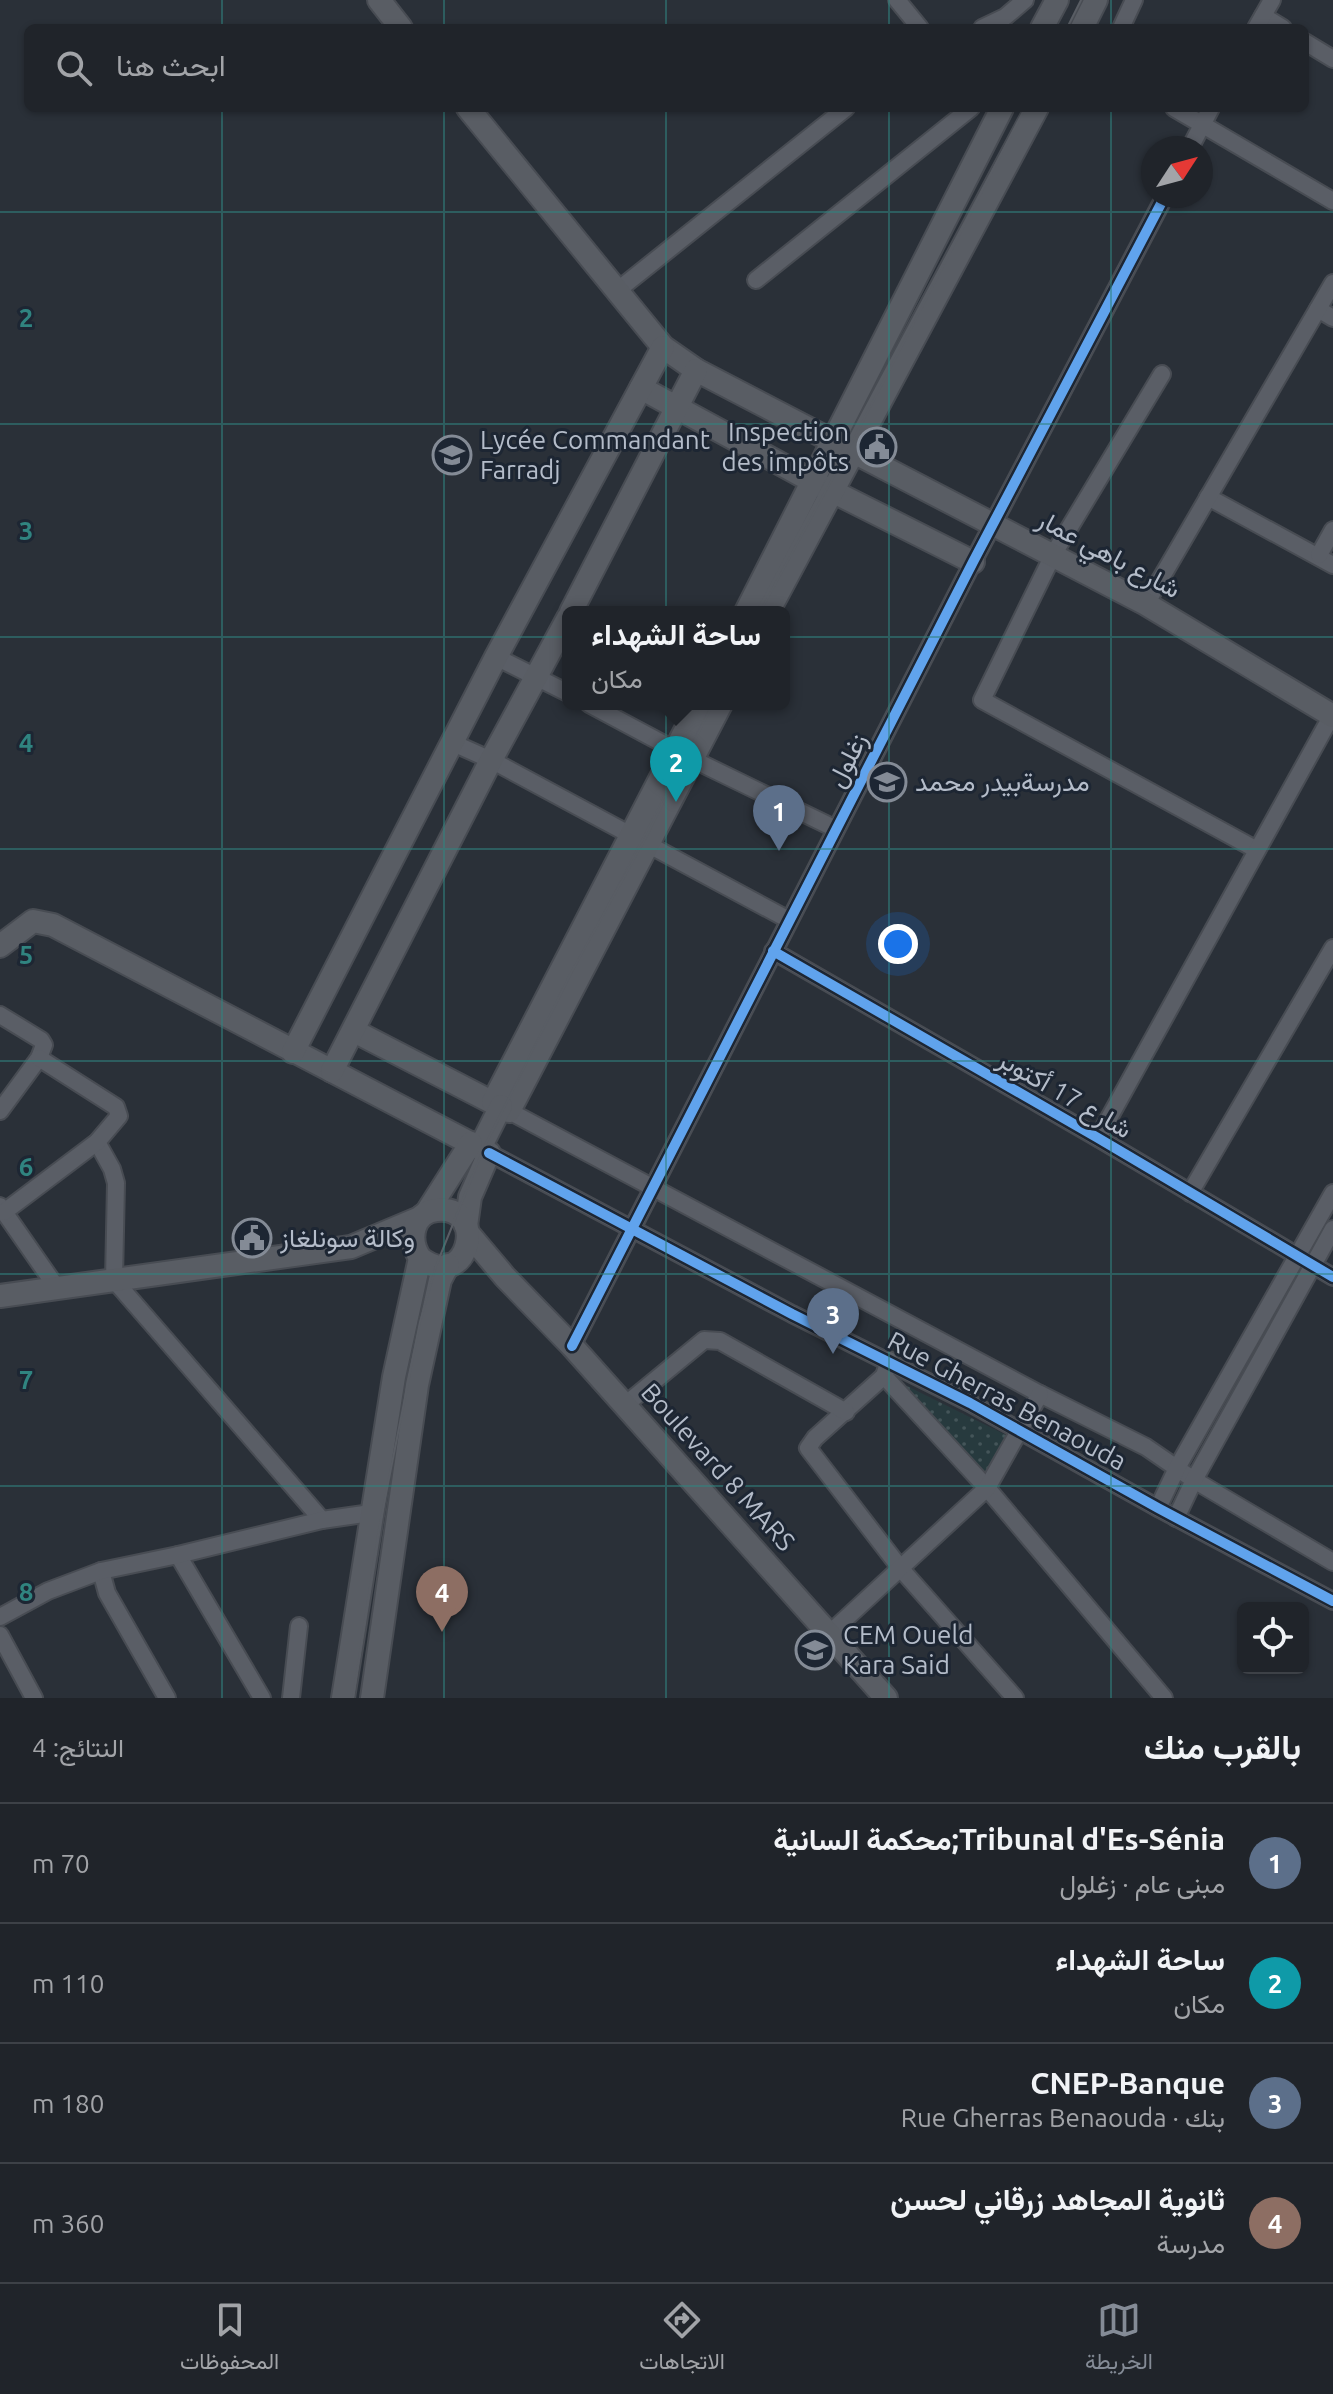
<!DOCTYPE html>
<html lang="ar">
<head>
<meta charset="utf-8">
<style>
	:root { --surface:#20242a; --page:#282c32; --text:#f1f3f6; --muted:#a2a4a8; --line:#3d4147; --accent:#848b96 }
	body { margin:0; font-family:Ubuntu,Vazirmatn,sans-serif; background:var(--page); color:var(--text); direction:rtl }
	.controls { position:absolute; right:24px; bottom:24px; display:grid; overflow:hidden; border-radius:12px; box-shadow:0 2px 6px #0004 }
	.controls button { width:72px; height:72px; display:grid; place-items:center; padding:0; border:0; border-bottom:2px solid var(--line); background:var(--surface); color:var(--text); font:40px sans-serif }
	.compass { position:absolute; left:1141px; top:136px; width:72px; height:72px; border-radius:50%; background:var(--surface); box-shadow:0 2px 6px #0004; rotate:54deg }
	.you { position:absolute; left:898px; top:944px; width:28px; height:28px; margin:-20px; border:6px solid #fff; border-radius:50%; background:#1a73e8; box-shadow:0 0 0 12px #1a73e833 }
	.badge { display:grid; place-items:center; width:52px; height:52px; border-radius:50%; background:var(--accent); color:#fff; font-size:26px; font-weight:700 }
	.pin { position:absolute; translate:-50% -66px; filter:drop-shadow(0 2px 4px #0008) }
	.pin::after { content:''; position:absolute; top:42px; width:28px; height:24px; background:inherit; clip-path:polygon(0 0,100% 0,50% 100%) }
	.popup { position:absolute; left:562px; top:606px; width:228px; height:104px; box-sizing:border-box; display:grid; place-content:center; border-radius:12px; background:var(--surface); filter:drop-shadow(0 2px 6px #0005); font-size:26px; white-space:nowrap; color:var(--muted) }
	.popup b { font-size:30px; color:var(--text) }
	.popup::after { content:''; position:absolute; left:50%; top:100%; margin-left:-16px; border:16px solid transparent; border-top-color:var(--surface) }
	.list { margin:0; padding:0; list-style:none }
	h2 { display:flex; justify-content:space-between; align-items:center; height:104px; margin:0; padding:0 32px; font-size:34px }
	h2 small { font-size:26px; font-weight:400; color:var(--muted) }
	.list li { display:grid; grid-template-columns:52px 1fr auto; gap:24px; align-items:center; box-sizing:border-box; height:120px; padding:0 32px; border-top:2px solid var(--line) }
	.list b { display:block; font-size:30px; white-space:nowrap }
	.list p { margin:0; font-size:26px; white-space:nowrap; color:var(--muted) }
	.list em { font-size:26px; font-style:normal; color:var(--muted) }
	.icon { flex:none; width:44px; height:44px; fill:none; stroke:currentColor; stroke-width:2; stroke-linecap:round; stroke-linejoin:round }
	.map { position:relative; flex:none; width:1333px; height:1698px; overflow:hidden; direction:ltr }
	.search { position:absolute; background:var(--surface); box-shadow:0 2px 6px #0004; left:24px; right:24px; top:24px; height:88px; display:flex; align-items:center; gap:20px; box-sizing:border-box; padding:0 28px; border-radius:12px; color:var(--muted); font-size:30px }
	.sheet { height:584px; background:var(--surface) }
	nav { display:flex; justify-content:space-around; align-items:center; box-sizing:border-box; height:112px; border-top:2px solid var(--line); background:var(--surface); font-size:22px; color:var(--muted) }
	nav a { display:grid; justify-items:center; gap:4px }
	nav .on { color:var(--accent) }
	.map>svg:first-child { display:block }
	.garden { fill:url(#garden-dots) }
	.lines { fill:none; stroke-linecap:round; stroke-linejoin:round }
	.minor-casing { stroke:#484c53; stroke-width:20 }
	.secondary-casing { stroke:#484c53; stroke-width:26 }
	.minor { stroke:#5a5e66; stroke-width:16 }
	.secondary { stroke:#595d64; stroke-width:22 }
	.tram { stroke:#595d64; stroke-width:2 }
	.cycleway-casing { stroke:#1d2633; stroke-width:15 }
	.cycleway { stroke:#60a3ed; stroke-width:10 }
	.grid { fill:none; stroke:#308480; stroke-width:2; stroke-opacity:0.55 }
	.labels { text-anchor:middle; stroke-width:6; stroke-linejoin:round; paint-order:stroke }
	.poi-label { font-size:26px; fill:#b4bcc9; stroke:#1d2633; text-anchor:start }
	.street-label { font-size:26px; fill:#b4bcc9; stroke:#1d2633 }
	.grid-label { font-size:26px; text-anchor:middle; font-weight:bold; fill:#308480; stroke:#1d2633; stroke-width:6; stroke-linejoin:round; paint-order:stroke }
</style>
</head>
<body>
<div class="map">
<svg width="1333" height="1698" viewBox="0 0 1333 1698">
	<defs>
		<pattern id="garden-dots" width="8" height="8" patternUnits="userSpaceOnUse" patternTransform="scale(2)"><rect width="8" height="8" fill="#273a3e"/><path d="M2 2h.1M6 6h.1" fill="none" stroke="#445559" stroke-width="1.8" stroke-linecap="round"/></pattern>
	</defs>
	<rect width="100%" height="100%" fill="#2a3038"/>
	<polygon class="garden" points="903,1384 1012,1438 987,1477"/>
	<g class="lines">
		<g class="minor-casing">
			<g id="minor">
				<polyline points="897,0 920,28"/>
				<polyline points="1263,16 1283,28"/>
				<polyline points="982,28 1005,17 1025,0"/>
				<polyline points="1121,28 1134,0"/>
				<polyline points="1256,28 1272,0"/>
				<polyline points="1305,42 1333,59"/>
				<polyline points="1174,108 1333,201"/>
				<polyline points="1190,148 1211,108"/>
				<polyline points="756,280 971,108"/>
				<polyline points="618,290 846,108"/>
				<polyline points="1318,309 1333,318"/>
				<polyline points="1162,374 1053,555 982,700 1257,850"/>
				<polyline points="1208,497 1333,565"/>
				<polyline points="1319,555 1333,530"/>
				<polyline points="1146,604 1333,283"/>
				<polyline points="496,657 568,693"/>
				<polyline points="589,704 692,759 836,829"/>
				<polyline points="453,743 491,760 789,920"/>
				<polyline points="773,951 1098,1138 1333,1277"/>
				<polyline points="0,1015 41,1040 44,1045 39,1058 0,1111"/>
				<polyline points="509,1111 1040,1394 1146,1447 1194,1480 1333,1562"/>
				<polyline points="1098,1138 1332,715"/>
				<polyline points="97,1142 112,1169 116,1183 114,1280 322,1520"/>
				<polyline points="489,1153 792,1314 970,1403 1158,1508 1333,1601"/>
				<polyline points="1190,1193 1333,948"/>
				<polyline points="0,1206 57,1288"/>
				<polyline points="4,1212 97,1142 119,1116 116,1107 39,1058"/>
				<polyline points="572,1346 973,562 1165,196"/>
				<polyline points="889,1360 884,1376 987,1488 1164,1698"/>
				<polyline points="884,1376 815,1438 808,1448 901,1569 1015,1698"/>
				<polyline points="625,1405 704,1340 720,1341 846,1412"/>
				<polyline points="1158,1508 1177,1468 1333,1193"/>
				<polyline points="1176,1518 1194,1480 1333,1229"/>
				<polyline points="178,1555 262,1698"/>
				<polyline points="101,1571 107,1593 167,1698"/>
				<polyline points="0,1617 48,1591 101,1571 178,1555 322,1520 371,1513"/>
				<polyline points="829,1634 987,1488 1040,1394"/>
				<polyline points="0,1635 34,1698"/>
				<polyline points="291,1698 299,1626"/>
			</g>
		</g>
		<g class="secondary-casing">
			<g id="secondary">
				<polyline points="379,0 401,28"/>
				<polyline points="1042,28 1057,0"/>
				<polyline points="1082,28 1096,0"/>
				<polyline points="468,108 663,347 696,370 1146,604 1333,716"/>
				<polyline points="641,388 812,481 973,562"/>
				<polyline points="571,612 696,370"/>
				<polyline points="746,612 1002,108"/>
				<polyline points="768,612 1037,108"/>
				<polyline points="0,946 33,921 53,925 489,1153 470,1197 466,1226"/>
				<polyline points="354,1031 509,1111 721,704"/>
				<polyline points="293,1052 496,657 663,347"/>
				<polyline points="332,1071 491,760 568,618"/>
				<polyline points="493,1102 699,704"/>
				<polyline points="480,1148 501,1106"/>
				<polyline points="427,1212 471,1143"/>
				<polyline points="468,1233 505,1277 572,1346 886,1698"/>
				<polyline points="0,1296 351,1247 420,1218"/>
				<path d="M 343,1698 L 394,1377 L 420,1258 C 408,1240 412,1212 437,1210 C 490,1205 468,1295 420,1258"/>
				<polyline points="372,1698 417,1385 440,1280 448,1265"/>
			</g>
		</g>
		<use href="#minor" class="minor"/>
		<use href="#secondary" class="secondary"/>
		<g class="tram">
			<polyline points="1067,28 1081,0"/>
			<polyline points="760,612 848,450 1025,108"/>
			<polyline points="353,1698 379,1529 420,1322 436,1266 483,1150 571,973 644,841 713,704"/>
		</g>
		<g class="cycleway-casing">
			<g id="cycleway">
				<polyline points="773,951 1098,1138 1333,1277"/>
				<polyline points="489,1153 792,1314 970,1403 1158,1508 1333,1601"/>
				<polyline points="572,1346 973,562 1165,196"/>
			</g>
		</g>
		<use href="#cycleway" class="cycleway"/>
	</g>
	<path class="grid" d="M 222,0 L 222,28M 444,0 L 444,28M 666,0 L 666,28M 889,0 L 889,28M 1111,0 L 1111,28M 222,108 L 222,1698M 444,108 L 444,1698M 666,108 L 666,1698M 889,108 L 889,1698M 1111,108 L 1111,1698M 0,212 L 1333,212M 0,424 L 1333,424M 0,637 L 1333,637M 0,849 L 1333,849M 0,1061 L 1333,1061M 0,1274 L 1333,1274M 0,1486 L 1333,1486"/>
	<defs>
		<g id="civic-ring" transform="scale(2)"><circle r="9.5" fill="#1d2633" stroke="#848b96" stroke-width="1.5"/><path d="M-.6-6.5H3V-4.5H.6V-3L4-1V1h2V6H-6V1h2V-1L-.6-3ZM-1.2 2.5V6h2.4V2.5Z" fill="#848b96"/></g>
		<g id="school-ring" transform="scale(2)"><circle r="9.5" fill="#1d2633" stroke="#848b96" stroke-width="1.5"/><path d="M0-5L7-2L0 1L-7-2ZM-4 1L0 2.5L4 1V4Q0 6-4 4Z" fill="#848b96"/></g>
	</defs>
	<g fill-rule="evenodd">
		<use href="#civic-ring" x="877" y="447"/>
		<use href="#school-ring" x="452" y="455"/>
		<use href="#school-ring" x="887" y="782"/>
		<use href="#civic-ring" x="252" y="1238"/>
		<use href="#school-ring" x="815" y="1650"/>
	</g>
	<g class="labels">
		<g class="poi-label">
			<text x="849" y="441" text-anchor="end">Inspection<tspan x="849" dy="30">des impôts</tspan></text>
			<text x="480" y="449">Lycée Commandant<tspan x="480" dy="30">Farradj</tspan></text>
			<text x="915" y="791">مدرسةبيدر محمد</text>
			<text x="280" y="1247">وكالة سونلغاز</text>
			<text x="843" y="1644">CEM Oueld<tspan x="843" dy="30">Kara Said</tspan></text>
		</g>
		<g class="street-label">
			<text transform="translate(1109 554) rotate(28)" y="9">شارع باهي عمار</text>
			<text transform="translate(847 760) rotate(-63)" y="9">زغلول</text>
			<text transform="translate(1065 1094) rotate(30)" y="9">شارع 17 أكتوبر</text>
			<text transform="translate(1007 1401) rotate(28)" y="9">Rue Gherras Benaouda</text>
			<text transform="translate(718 1467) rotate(48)" y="9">Boulevard 8 MARS</text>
		</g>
	</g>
	<g class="grid-label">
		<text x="26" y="327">2</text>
		<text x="26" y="540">3</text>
		<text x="26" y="752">4</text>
		<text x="26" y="964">5</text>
		<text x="26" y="1176">6</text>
		<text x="26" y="1389">7</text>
		<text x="26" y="1601">8</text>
	</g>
</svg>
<div class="controls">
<button><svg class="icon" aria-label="locate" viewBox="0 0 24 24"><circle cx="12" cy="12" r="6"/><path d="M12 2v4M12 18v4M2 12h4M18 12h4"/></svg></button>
</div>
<svg class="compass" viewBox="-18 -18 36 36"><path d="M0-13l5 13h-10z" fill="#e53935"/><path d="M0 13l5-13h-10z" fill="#a2a4a8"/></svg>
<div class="you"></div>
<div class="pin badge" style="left:779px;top:851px;background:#5c6f8a">1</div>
<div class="pin badge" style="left:676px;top:802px;background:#0f9aa8">2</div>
<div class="popup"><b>ساحة الشهداء</b>مكان</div>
<div class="pin badge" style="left:833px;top:1354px;background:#5c6f8a">3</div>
<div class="pin badge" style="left:442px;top:1632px;background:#8d6e63">4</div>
<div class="search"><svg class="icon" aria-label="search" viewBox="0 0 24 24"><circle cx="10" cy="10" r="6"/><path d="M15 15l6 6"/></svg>ابحث هنا</div>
</div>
<section class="sheet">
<h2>بالقرب منك<small>النتائج: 4</small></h2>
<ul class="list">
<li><span class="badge" style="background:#5c6f8a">1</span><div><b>Tribunal d'Es-Sénia;محكمة السانية</b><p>مبنى عام · زغلول</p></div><em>70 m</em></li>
<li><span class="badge" style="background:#0f9aa8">2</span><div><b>ساحة الشهداء</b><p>مكان</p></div><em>110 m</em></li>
<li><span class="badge" style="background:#5c6f8a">3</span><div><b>CNEP-Banque</b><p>بنك · Rue Gherras Benaouda</p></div><em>180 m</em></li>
<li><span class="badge" style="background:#8d6e63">4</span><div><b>ثانوية المجاهد زرقاني لحسن</b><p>مدرسة</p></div><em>360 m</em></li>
</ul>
</section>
<nav>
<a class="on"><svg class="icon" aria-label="map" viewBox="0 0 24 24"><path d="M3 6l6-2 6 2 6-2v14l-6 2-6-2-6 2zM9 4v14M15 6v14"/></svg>الخريطة</a>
<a><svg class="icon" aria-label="directions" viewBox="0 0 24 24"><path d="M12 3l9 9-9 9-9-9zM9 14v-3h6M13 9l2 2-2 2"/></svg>الاتجاهات</a>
<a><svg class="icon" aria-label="saved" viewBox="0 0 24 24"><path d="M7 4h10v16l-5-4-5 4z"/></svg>المحفوظات</a>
</nav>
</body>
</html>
